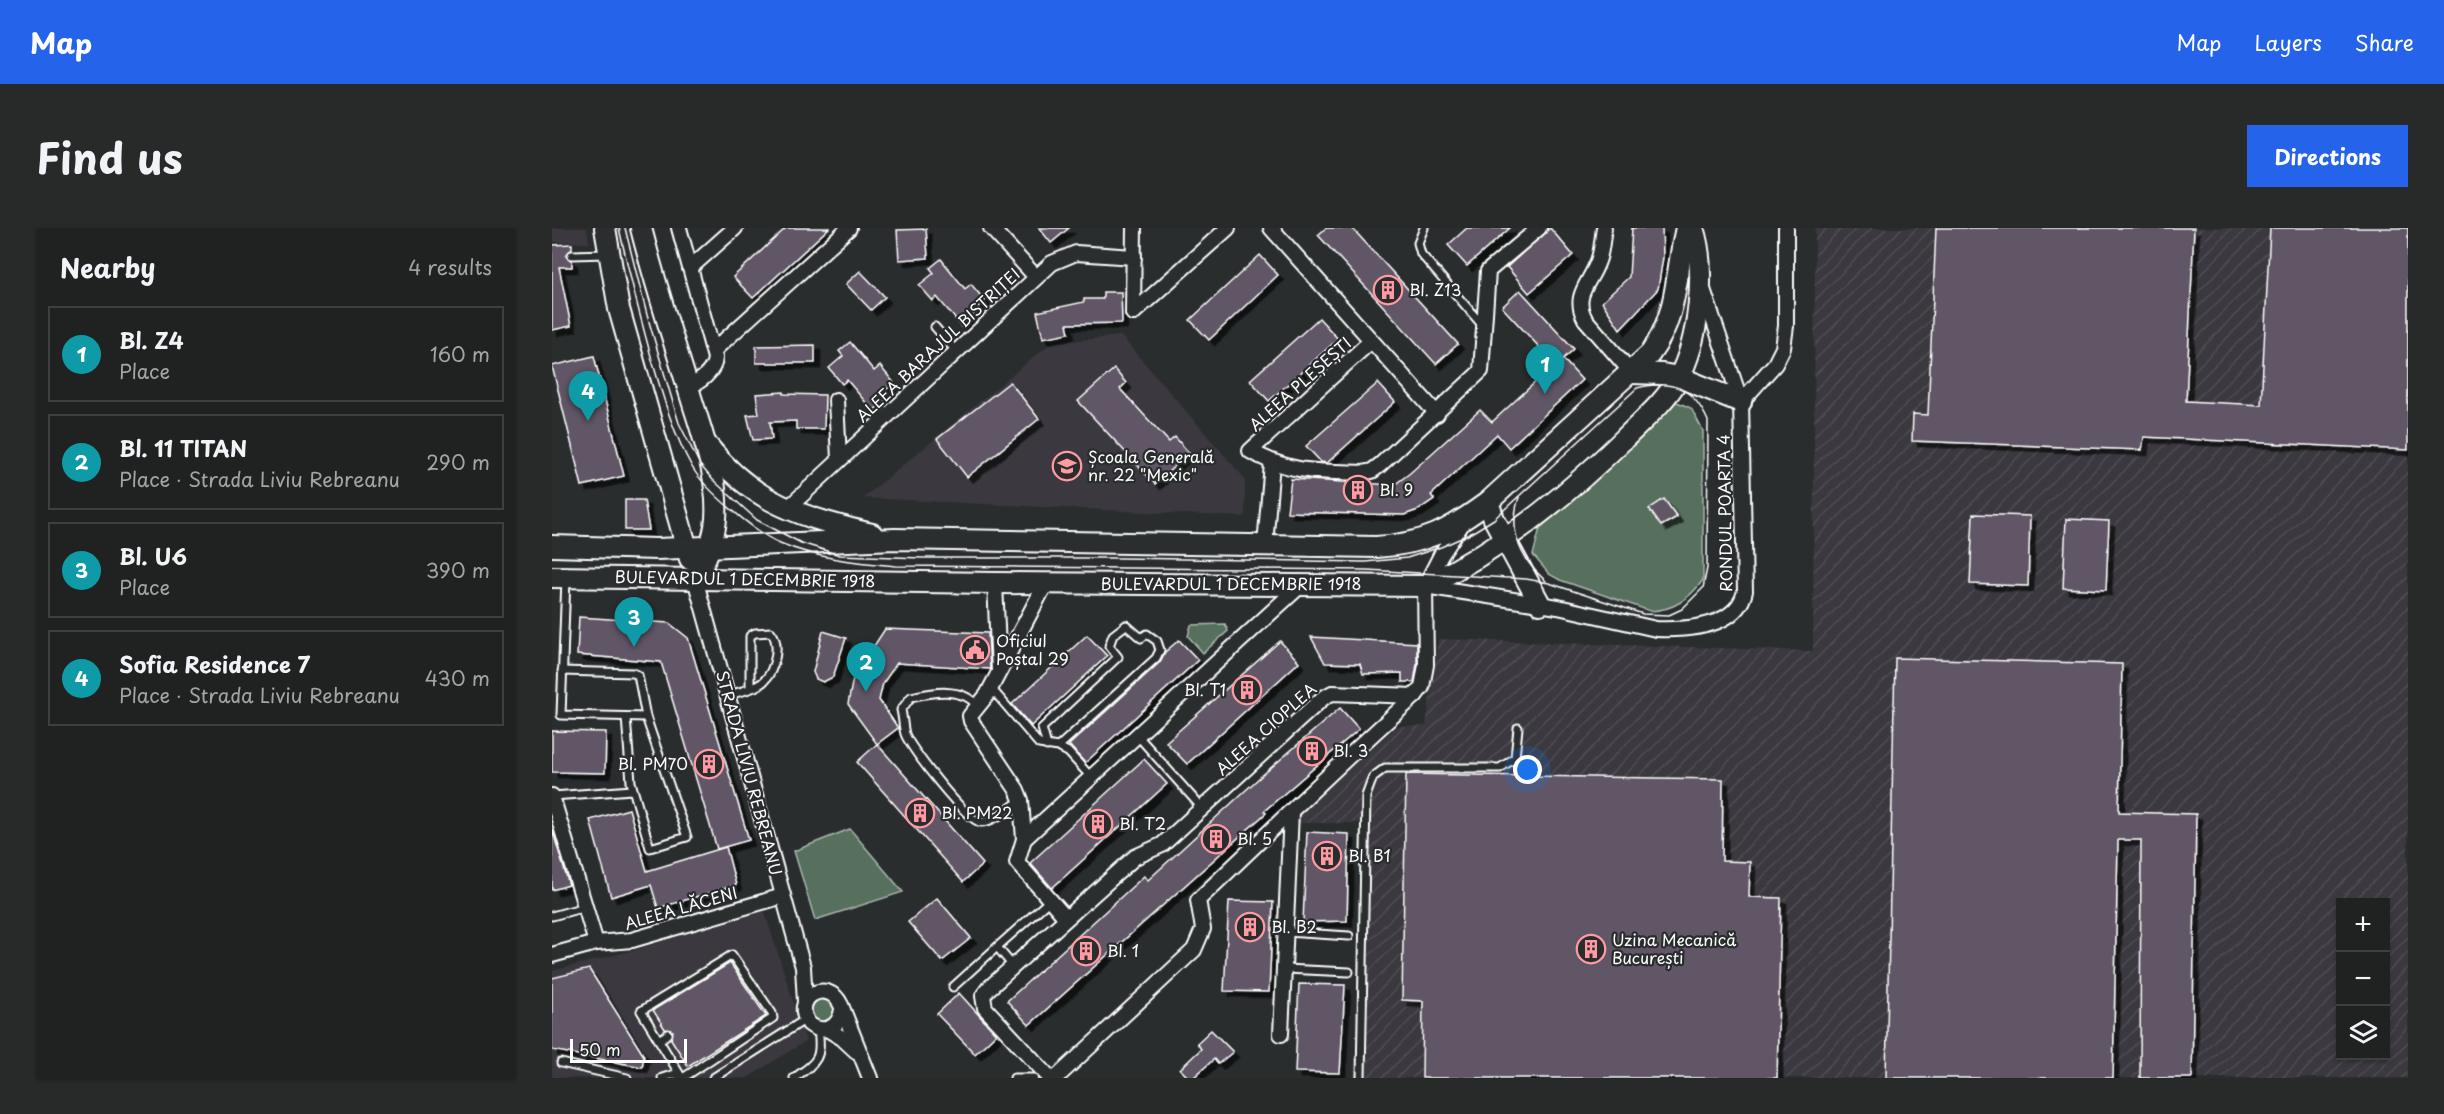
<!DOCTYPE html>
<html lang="en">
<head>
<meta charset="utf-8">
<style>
	:root { --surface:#202222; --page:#282a2a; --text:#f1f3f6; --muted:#a2a4a5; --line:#3d3f40; --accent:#2563eb }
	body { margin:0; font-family:"Playpen Sans",sans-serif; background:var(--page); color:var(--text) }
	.controls { position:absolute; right:18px; bottom:18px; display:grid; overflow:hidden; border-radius:0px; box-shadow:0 2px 4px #0004 }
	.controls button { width:54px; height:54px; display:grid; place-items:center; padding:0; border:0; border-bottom:2px solid var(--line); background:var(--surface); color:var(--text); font:30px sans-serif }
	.scale { position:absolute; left:18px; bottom:15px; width:117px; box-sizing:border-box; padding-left:6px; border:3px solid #fff; border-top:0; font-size:16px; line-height:21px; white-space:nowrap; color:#fff; -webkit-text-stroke:4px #2a2d2e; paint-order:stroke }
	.you { position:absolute; left:976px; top:542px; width:21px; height:21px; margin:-15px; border:4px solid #fff; border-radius:50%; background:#1a73e8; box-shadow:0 0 0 9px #1a73e833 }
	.badge { display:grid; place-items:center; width:39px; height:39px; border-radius:50%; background:var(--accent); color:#fff; font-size:20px; font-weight:700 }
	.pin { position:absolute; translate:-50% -50px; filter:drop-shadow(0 2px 3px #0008) }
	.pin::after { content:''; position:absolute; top:32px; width:21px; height:18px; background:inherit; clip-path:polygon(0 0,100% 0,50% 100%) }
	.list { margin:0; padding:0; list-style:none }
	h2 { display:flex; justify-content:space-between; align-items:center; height:78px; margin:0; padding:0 24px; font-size:26px }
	h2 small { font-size:20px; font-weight:400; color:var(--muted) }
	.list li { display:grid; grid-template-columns:39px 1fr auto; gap:18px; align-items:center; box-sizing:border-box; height:96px; margin:0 12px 12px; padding:0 12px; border:2px solid var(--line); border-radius:0px }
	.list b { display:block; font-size:22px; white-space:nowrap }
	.list p { margin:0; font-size:20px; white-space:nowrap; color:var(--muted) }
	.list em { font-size:20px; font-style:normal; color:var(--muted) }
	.icon { flex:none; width:33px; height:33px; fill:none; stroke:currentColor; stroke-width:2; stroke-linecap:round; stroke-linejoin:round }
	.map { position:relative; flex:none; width:1856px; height:850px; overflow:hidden; border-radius:0px }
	header { display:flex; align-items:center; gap:36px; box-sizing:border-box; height:84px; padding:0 30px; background:var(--accent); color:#fff }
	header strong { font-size:28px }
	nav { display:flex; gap:33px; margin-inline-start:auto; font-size:21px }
	.intro { display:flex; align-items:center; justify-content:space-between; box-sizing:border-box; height:144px; padding:0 36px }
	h1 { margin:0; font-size:42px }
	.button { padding:15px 27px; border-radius:0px; background:var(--accent); color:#fff; font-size:21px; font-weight:700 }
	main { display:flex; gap:36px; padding:0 36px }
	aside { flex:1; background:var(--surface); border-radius:0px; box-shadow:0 2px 4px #0004 }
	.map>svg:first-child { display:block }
	.built { fill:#3a393f }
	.industrial { fill:url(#industrial-furrows); fill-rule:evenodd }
	.green { fill:#566f5d; stroke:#aab7ae; stroke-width:1.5 }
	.building { fill:#615666; stroke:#fff; stroke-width:1.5; filter:url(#shadow) }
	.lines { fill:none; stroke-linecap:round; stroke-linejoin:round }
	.lane-casing { stroke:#fff; stroke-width:11 }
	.street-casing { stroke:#fff; stroke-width:18 }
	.secondary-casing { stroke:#fff; stroke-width:24 }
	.lane { stroke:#2a2d2e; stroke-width:7 }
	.street { stroke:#2a2d2e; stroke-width:14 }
	.secondary { stroke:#2a2d2e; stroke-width:20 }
	.tram { stroke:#fff; stroke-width:1.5 }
	.labels { text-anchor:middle; stroke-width:4.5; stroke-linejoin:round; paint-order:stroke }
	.poi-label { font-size:16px; fill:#fff; stroke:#2a2d2e; text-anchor:start }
	.street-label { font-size:16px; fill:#fff; stroke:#2a2d2e }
</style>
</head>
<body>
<header>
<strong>Map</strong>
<nav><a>Map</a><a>Layers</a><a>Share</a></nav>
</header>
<div class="intro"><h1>Find us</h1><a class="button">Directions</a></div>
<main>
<aside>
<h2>Nearby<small>4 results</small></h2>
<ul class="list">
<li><span class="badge" style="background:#0f9aa8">1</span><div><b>Bl. Z4</b><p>Place</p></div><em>160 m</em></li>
<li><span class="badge" style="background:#0f9aa8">2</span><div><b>Bl. 11 TITAN</b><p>Place · Strada Liviu Rebreanu</p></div><em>290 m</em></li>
<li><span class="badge" style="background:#0f9aa8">3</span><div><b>Bl. U6</b><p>Place</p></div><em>390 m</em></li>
<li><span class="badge" style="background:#0f9aa8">4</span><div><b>Sofia Residence 7</b><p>Place · Strada Liviu Rebreanu</p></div><em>430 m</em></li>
</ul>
</aside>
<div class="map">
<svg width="1856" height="850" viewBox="0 0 1856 850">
	<defs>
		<pattern id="industrial-furrows" width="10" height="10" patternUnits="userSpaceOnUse" patternTransform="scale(1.5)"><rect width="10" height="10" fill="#3a393f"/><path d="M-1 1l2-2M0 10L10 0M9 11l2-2" fill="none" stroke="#4e4d52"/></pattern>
		<filter id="shadow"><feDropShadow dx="5.5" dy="5.5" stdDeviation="0" flood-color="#0009"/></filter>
	</defs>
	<rect width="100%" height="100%" fill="#2a2d2e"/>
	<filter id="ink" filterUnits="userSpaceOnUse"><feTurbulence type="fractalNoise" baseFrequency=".0167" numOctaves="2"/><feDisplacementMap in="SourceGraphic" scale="12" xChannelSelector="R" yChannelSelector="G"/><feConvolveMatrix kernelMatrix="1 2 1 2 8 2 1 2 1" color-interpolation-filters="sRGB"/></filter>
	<g filter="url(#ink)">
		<g class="built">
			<polygon points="0,0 35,0 37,15 0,14"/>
			<polygon points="569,108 693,251 693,289 311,270 499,115"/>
			<polygon points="212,682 254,813 195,850 0,850 0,743 83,722"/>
		</g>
		<path class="industrial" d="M 1263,0 L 1856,0 L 1856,850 L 803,850 L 808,595 L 747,595 L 747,585 L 845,498 L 874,498 L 886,411 L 1261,423 ZM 1788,674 L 1834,674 L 1834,828 L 1788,828 Z"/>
		<g class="green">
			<path d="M 1125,174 L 1139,180 L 1151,203 L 1151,352 C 1137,371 1122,382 1098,383 L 1008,352 L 997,346 L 981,327 L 988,300 L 1057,239 L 1117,177 Z"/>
			<polygon points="673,396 676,403 651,425 636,408 639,397"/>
			<polygon points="298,601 351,664 263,692 242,623"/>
			<path d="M 273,768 L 284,776 L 283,790 L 271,797 L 259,790 C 258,776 259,774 273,768 Z"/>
		</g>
		<g class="building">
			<polygon points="234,0 277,0 201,70 181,49"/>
			<polygon points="487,0 517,0 499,15"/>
			<polygon points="774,0 800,0 906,116 884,136 766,7"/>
			<polygon points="915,0 958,0 915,38 896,17"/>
			<polygon points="998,0 1021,27 977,65 955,39"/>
			<polygon points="1080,0 1110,0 1111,29 1106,61 1068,101 1050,74 1077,49"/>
			<polygon points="1384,0 1642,0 1634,173 1709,177 1718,0 1856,0 1856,222 1592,209 1590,222 1360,213 1361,186 1376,187"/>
			<polygon points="374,1 376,30 347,32 345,2"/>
			<polygon points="20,16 20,21 14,27 16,30 20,33 20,39 7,39 19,98 0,102 0,17"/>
			<polygon points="708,27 726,47 657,112 638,92"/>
			<polygon points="389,31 413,61 419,56 433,73 420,84 424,89 411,100 385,69 381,73 367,57 382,45 378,40"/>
			<polygon points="308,43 333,69 319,82 294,56"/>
			<polygon points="968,62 1022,121 1011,131 1030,152 957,220 945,206 879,267 882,271 866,282 852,287 735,284 739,251 842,257 858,245 928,182 940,194 1003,136 950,79"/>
			<polygon points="551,64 569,64 570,95 515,96 517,105 491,110 485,84 532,74 532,71 551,71"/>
			<polygon points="767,90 786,111 717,173 698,152"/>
			<polygon points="298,114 322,143 328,138 342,155 329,166 334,172 321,183 295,152 290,156 277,140 291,128 287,123"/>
			<polygon points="263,117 263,135 204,135 204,118"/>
			<polygon points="42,128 72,248 30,258 0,138"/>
			<polygon points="562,141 574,155 568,161 617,214 623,209 637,225 603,256 526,173"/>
			<polygon points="458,154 487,191 415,249 385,211"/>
			<polygon points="826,155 843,174 775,235 769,234 754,218"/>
			<polygon points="232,164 232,166 273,167 272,201 244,201 244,193 218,194 220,211 201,212 195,187 207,186 204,166"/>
			<polygon points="1112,271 1125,289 1109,298 1097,281"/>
			<polygon points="73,272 92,272 97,302 73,302"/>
			<polygon points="1421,286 1478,288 1476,358 1418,356"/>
			<polygon points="1514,291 1557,293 1554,362 1511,360"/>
			<polygon points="27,389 117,395 136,410 197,612 165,621 109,434 25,427"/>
			<polygon points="333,401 436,405 438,441 345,435 331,455 327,472 346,500 325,516 296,476 301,450"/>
			<polygon points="271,403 294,410 281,449 271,454 264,451 261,444"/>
			<polygon points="535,407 555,428 479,498 460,476"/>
			<polygon points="759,409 865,415 865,436 862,454 850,454 850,445 811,446 808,436 773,435"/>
			<polygon points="627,412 646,432 533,535 517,517 608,434 613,424"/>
			<polygon points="728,413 747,434 635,536 614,514"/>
			<polygon points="1343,430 1570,436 1567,584 1644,586 1640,850 1588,850 1589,612 1566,612 1561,850 1334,850"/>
			<polygon points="788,480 807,501 712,583 714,585 477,797 455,773 592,648 596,652 707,550"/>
			<polygon points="0,503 54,504 53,545 0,544"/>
			<polygon points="325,516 431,636 411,654 305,534"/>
			<polygon points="592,531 615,556 500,660 478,635"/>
			<polygon points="854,546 1171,551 1170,633 1198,634 1197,669 1229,670 1225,850 870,850 871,773 850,772"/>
			<polygon points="77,581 95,643 174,619 184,657 106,680 99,657 59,669 38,592"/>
			<polygon points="0,601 17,657 0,662"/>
			<polygon points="755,604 797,606 795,693 751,694"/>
			<polygon points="385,670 419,710 390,733 356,694"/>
			<polygon points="677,673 721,674 717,764 672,763"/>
			<polygon points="178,735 214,788 136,838 119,811 121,803 113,801 101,782"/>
			<polygon points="37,741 92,828 90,839 0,822 0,750"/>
			<polygon points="747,756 793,757 788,845 743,844"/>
			<polygon points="407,765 444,806 423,826 385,786"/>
			<polygon points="659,802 681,824 666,836 662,831 641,850 637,850 628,841 649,821 645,815"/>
		</g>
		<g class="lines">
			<g class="lane-casing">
				<g id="lane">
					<polyline points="872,0 866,15 869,26 931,98"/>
					<polyline points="20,27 55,26"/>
					<polyline points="383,99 404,123"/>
					<polyline points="14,350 9,487 94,489"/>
					<polyline points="10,443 81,445 86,447 94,489 135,609 98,620 79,554 74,489"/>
					<polyline points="439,460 487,516 506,519 516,524 539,549"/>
					<path d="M 176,467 C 186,464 204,461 212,453 C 223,442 229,416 219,404 L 203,405 L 198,408 L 198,460"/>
					<path d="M 425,477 C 409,459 381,464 359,469 L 349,482 C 351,490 351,499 353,506 C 358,520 414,592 428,594 C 441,595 459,579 469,572"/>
					<polyline points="585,507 650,580"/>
					<polyline points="495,518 490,500 566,429 557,418 561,407 574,397 589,410 595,406 605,413 608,422 604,430 506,519"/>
					<polyline points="1,568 80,562"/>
					<polyline points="0,688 33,679"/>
					<polyline points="734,704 797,708"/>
					<polyline points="445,719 498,672"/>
					<polyline points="733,741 797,744"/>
					<polyline points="401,759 445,719 461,738"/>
					<polyline points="107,812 116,806"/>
					<polyline points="9,835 75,850"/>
					<polyline points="110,850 123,846 130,850"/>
					<polyline points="130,850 89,783 180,727 220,785 221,790 131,850"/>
					<polyline points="161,850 254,791"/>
					<path d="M 242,850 C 266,833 270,831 266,801"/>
					<polyline points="462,850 482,850"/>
					<polyline points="809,850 814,568 821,549 833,540 948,540 963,530 966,500"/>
				</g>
			</g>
			<g class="street-casing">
				<g id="street">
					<path d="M 127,0 L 163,130 C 162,144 148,154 136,159"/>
					<polyline points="439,0 484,49"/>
					<polyline points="719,0 885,186"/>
					<path d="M 1052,0 C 1050,11 1050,23 1046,33 C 1038,56 1020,67 1033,91 L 1080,145"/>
					<polyline points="138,40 183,0"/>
					<polyline points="581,85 676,0"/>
					<polyline points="581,85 582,0"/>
					<path d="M 819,113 L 698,223 C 740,246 765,243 810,245 L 820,243 L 828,237 L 929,143 L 936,43 L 987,0"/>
					<polyline points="162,122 297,0"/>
					<polyline points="284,172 287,231"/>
					<polyline points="1189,174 1223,136 1231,120 1234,98 1234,0"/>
					<polyline points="235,281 500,35 524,25 582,29"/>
					<polyline points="713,317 720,235"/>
					<polyline points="143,351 251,739 253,774"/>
					<polyline points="443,355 447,443"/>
					<path d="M 873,358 L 1006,379 L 1104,401 C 1134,402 1185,400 1193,363 L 1189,174 L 1151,61"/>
					<polyline points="0,568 44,715"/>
					<polyline points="472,611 469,572 465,562 419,493 418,488 435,467 494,355"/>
					<polyline points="514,690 465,634 472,611 749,357"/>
					<polyline points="0,727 44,715 80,712 231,668"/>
					<path d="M 290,782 C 287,800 271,807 257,796 C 238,769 276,749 289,777 L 318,850"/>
					<polyline points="275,801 290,810 304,823"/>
					<polyline points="729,806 739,584"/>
					<polyline points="498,850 433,780 431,768 436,761 583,629 610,617 771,470 780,465 863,468"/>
					<path d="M 504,850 L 642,722 L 651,701 L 646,672 C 718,604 788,534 863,468 L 870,459 L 874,437 L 873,358 L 889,327 L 912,293"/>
				</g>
			</g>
			<g class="secondary-casing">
				<g id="secondary">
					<polyline points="53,0 67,81 138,331"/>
					<path d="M 89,0 C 103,56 121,111 138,166 C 150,206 167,249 164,291 C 162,312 154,332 143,351"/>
					<polyline points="1080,145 1110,146 1127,149 1189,174"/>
					<path d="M 155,217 C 201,276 251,289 320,306"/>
					<polyline points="936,274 942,291 988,376"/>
					<path d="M 0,318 L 105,321 L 343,311 L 824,319 C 873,316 897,303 936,274 L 1098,126 C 1127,86 1123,45 1134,0"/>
					<path d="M 0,349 L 443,355 L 873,358 C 950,320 1009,272 1071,212 C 1089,194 1113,174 1126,151 C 1147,113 1155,42 1141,0"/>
				</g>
			</g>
			<use href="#lane" class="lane"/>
			<use href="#street" class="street"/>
			<use href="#secondary" class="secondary"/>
			<g class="tram">
				<path d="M 67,0 C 77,44 88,89 100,132 C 111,169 121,205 140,239 C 153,262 204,305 228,315 C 266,331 304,334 344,338 L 815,342 L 974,351 L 997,355 L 1091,386 L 1117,387 L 1130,381 L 1151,360 L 1155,340 L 1156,193 C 1141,159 1120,151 1085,160 L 942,291 L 916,307 L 889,319 L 855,330 L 813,334 L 568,330 L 370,330 L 288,327 L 249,315 L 205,292 L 161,252 L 148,237 L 127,195 L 95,87 L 73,0"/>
				<path d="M 967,269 C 956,303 967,330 994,353"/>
			</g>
		</g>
	</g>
	<defs>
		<g id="building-ring" transform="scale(1.5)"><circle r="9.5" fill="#2a2d2e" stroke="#ff9aa2" stroke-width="1.5"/><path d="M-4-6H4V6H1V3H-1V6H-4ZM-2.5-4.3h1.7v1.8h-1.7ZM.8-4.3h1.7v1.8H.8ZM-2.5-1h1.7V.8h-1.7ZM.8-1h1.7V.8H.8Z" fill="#ff9aa2"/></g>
		<g id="school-ring" transform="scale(1.5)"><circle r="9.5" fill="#2a2d2e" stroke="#ff9aa2" stroke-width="1.5"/><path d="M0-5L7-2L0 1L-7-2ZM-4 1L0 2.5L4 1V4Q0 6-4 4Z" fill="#ff9aa2"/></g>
		<g id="civic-ring" transform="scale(1.5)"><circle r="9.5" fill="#2a2d2e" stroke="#ff9aa2" stroke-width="1.5"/><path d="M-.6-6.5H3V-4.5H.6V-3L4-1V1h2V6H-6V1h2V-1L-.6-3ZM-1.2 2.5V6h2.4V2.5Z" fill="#ff9aa2"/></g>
	</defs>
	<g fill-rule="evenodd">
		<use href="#building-ring" x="836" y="62"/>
		<use href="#school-ring" x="515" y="238"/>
		<use href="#building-ring" x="806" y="262"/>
		<use href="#civic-ring" x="423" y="422"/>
		<use href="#building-ring" x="695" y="462"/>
		<use href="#building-ring" x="760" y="523"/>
		<use href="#building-ring" x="157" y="536"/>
		<use href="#building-ring" x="368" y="585"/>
		<use href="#building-ring" x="546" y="596"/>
		<use href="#building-ring" x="664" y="611"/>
		<use href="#building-ring" x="775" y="628"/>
		<use href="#building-ring" x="698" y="699"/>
		<use href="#building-ring" x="1039" y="721"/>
		<use href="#building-ring" x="534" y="723"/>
	</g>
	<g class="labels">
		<g class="poi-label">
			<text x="857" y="68">Bl. Z13</text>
			<text x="536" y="235">Școala Generală<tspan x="536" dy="18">nr. 22 "Mexic"</tspan></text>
			<text x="827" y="268">Bl. 9</text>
			<text x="444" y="419">Oficiul<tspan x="444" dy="18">Poștal 29</tspan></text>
			<text x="674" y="468" text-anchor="end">Bl. T1</text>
			<text x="781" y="529">Bl. 3</text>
			<text x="136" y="542" text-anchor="end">Bl. PM70</text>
			<text x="389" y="591">Bl. PM22</text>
			<text x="567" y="602">Bl. T2</text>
			<text x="685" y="617">Bl. 5</text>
			<text x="796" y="634">Bl. B1</text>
			<text x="719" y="705">Bl. B2</text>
			<text x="1060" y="718">Uzina Mecanică<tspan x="1060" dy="18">București</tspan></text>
			<text x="555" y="729">Bl. 1</text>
		</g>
		<g class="street-label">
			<text transform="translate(386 117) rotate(-43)" y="6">ALEEA BARAJUL BISTRIȚEI</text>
			<text transform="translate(748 156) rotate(-42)" y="6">ALEEA PLEȘEȘTI</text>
			<text transform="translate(1173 285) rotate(-91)" y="6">RONDUL POARTA 4</text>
			<text transform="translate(193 351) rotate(1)" y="6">BULEVARDUL 1 DECEMBRIE 1918</text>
			<text x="679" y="362">BULEVARDUL 1 DECEMBRIE 1918</text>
			<text transform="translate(714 501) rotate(-42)" y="6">ALEEA CIOPLEA</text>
			<text transform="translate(197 545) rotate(75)" y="6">STRADA LIVIU REBREANU</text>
			<text transform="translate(129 680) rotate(-16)" y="6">ALEEA LĂCENI</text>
		</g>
	</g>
</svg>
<div class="controls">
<button>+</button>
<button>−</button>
<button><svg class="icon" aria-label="layers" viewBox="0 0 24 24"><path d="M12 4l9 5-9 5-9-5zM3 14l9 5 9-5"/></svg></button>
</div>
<div class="scale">50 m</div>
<div class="you"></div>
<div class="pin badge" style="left:993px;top:166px;background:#0f9aa8">1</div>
<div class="pin badge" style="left:314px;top:464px;background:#0f9aa8">2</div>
<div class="pin badge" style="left:82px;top:419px;background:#0f9aa8">3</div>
<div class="pin badge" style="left:36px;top:193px;background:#0f9aa8">4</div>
</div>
</main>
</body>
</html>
